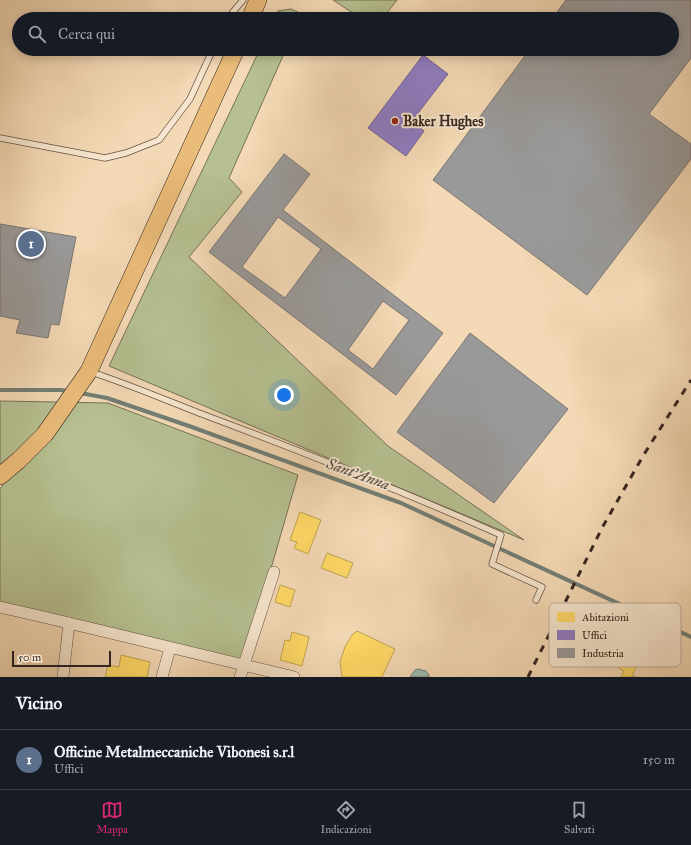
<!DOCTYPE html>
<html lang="it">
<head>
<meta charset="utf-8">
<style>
	:root { --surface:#171b24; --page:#242831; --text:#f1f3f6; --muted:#9ea1a6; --line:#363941; --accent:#db2777 }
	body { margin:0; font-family:"IM FELL Great Primer",serif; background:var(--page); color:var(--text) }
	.scale { position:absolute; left:12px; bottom:10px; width:99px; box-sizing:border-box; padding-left:4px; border:2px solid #35251f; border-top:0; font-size:11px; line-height:14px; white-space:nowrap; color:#35251f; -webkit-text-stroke:3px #f7e6cf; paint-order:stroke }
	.you { position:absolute; left:284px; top:395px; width:14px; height:14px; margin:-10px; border:3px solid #fff; border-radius:50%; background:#1a73e8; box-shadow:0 0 0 6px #1a73e833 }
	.badge { display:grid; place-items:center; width:26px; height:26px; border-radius:50%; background:var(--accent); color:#fff; font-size:13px; font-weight:700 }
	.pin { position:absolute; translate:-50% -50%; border:2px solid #fff; box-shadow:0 1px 4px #0006 }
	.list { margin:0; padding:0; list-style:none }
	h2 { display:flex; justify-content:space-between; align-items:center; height:52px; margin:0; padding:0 16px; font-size:17px }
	h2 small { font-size:13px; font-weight:400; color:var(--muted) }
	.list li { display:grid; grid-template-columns:26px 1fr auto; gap:12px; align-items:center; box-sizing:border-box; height:60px; padding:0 16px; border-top:1px solid var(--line) }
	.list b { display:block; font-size:15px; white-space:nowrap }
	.list p { margin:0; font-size:13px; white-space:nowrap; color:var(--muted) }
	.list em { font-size:13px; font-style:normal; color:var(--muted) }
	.icon { flex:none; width:22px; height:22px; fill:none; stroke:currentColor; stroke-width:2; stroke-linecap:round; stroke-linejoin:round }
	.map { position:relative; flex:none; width:691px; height:677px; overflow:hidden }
	.search { position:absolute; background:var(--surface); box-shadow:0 2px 10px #0003; left:12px; right:12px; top:12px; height:44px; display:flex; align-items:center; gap:10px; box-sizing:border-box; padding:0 14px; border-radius:22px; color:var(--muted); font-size:15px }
	.sheet { height:112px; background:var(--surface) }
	nav { display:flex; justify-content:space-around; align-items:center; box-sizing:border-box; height:56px; border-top:1px solid var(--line); background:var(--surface); font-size:11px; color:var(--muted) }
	nav a { display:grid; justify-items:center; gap:2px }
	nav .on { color:var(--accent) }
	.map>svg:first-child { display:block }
	.green { fill:#b6c091; stroke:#767258 }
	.water { fill:#9bbaae; stroke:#727e75 }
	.homes { fill:#ffd966; stroke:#c2a351 }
	.offices { fill:#8e7cc3; stroke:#736292 }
	.industry { fill:#999; stroke:#7b7674; fill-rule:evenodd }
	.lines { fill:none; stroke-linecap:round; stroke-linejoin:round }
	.stream { stroke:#727e75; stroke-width:4 }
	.service-casing { stroke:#645244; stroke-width:7 }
	.minor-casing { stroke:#645244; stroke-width:12 }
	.primary-casing { stroke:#35251f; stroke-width:18 }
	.service { stroke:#f7e6cf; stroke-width:5.5 }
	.minor { stroke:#f7e6cf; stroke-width:11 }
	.primary { stroke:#eabc7a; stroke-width:17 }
	.rail { stroke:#35251f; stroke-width:3; stroke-dasharray:7 7; stroke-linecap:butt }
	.poi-dot { fill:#8f2418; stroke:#f7e6cf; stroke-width:1.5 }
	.labels { text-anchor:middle; stroke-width:4; stroke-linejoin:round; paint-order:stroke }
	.poi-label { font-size:14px; font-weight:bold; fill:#35251f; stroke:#f7e6cf; text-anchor:start }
	.water-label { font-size:15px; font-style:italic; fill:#4e4a43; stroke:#f7e6cf }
	.key { fill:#f7e6cf; stroke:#bdac9a; stroke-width:1 }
	.key-label { font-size:11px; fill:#35251f }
</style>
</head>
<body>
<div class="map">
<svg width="691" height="677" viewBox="0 0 691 677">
	<rect width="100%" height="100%" fill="#f3d9b5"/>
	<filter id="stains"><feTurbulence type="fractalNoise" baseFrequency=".005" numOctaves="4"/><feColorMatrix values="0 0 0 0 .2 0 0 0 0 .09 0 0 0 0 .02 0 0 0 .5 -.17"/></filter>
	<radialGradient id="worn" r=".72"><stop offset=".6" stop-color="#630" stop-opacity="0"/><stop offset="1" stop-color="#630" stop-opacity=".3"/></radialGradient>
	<g class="green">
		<polygon points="333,0 397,0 382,19 362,19"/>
		<polygon points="291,9 302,14 300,19 274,19 278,11"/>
		<polygon points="260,49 286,49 229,178 242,192 189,257 388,446 524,540 109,366"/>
		<polygon points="0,401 108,403 298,475 243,665 0,607 0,489 18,462 0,476"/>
	</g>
	<polygon class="water" points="418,669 426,671 429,675 429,677 410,677 415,670"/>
	<g class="homes">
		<polygon points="300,512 321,520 308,554 294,548 297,542 290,540"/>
		<polygon points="327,553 353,563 347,578 321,568"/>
		<polygon points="280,585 295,590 290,607 275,602"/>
		<polygon points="357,631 395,649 382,677 342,677 340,662 345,647 352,635"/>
		<polygon points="292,632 309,637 302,666 280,660 285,640 290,641"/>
		<polygon points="628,649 642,658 632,675 636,677 621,677 624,671 617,667"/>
		<polygon points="121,655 150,662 147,677 105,677 108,665 119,667"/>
	</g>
	<polygon class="offices" points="423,55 448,74 412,121 424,131 406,156 368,128"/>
	<g class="industry">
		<polygon points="566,0 691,0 691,58 649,114 691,144 691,159 587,295 433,180 530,49 672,49 672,19 552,19"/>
		<path d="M 284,154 L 310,174 L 283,210 L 443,333 L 396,395 L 209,252 ZM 278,217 L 321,249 L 285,298 L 242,267 ZM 383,301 L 409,320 L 373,369 L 348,350 Z"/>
		<polygon points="0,224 76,237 59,325 51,324 48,338 16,333 20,320 0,316"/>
		<polygon points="470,333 568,409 494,503 397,432"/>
	</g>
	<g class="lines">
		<g class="stream">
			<polyline points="0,390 60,390 69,391"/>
			<polyline points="80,393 107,398 189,426 401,503 691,637"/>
		</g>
		<g class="service-casing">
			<g id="service">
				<polyline points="227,19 243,0"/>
				<polyline points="0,138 105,158 126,153 159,140 190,99 213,49"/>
				<path d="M 91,372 C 128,384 163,399 199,413 C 301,451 402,491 501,535 L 492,564 L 542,587 L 536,600"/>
			</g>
		</g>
		<g class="minor-casing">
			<g id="minor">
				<path d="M 0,607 C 98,629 196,654 294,677"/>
				<polyline points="63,677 69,623"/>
				<polyline points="162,677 170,648"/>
				<polyline points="240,677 274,572"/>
			</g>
		</g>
		<g class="primary-casing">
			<g id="primary">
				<polyline points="250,19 258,0"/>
				<polyline points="0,476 19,460 45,434 89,371 236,49"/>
			</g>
		</g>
		<use href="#service" class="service"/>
		<use href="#minor" class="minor"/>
		<use href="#primary" class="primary"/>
		<polyline class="rail" points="528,677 602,528 643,456 691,380"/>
	</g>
	<circle class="poi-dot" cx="395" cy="121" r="4"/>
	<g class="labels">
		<g class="poi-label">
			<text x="403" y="126">Baker Hughes</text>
		</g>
		<g class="water-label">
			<text transform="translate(358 474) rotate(20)" y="5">Sant'Anna</text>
		</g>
	</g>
	<rect x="549" y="603" width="132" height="64" rx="6" class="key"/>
	<rect x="557" y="612" width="18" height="10" fill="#ffd966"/>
	<rect x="557" y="630" width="18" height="10" fill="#8e7cc3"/>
	<rect x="557" y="648" width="18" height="10" fill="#999"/>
	<g class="key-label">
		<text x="582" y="621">Abitazioni</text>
		<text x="582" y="639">Uffici</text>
		<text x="582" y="657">Industria</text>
	</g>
	<rect width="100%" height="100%" filter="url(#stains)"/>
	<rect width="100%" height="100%" fill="url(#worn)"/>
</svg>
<div class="scale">50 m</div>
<div class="you"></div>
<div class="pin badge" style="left:31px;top:244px;background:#5c6f8a">1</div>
<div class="search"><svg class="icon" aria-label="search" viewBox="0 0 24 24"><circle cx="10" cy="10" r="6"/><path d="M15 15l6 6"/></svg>Cerca qui</div>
</div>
<section class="sheet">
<h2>Vicino<small></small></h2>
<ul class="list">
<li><span class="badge" style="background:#5c6f8a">1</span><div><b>Officine Metalmeccaniche Vibonesi s.r.l</b><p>Uffici</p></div><em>150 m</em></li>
</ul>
</section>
<nav>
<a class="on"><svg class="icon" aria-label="map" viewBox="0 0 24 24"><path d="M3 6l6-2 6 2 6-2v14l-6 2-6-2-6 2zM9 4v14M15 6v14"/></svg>Mappa</a>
<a><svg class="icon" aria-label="directions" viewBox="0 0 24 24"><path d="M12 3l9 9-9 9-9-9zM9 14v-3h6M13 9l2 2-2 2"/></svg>Indicazioni</a>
<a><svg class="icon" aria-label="saved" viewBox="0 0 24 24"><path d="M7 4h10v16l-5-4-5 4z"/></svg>Salvati</a>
</nav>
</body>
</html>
